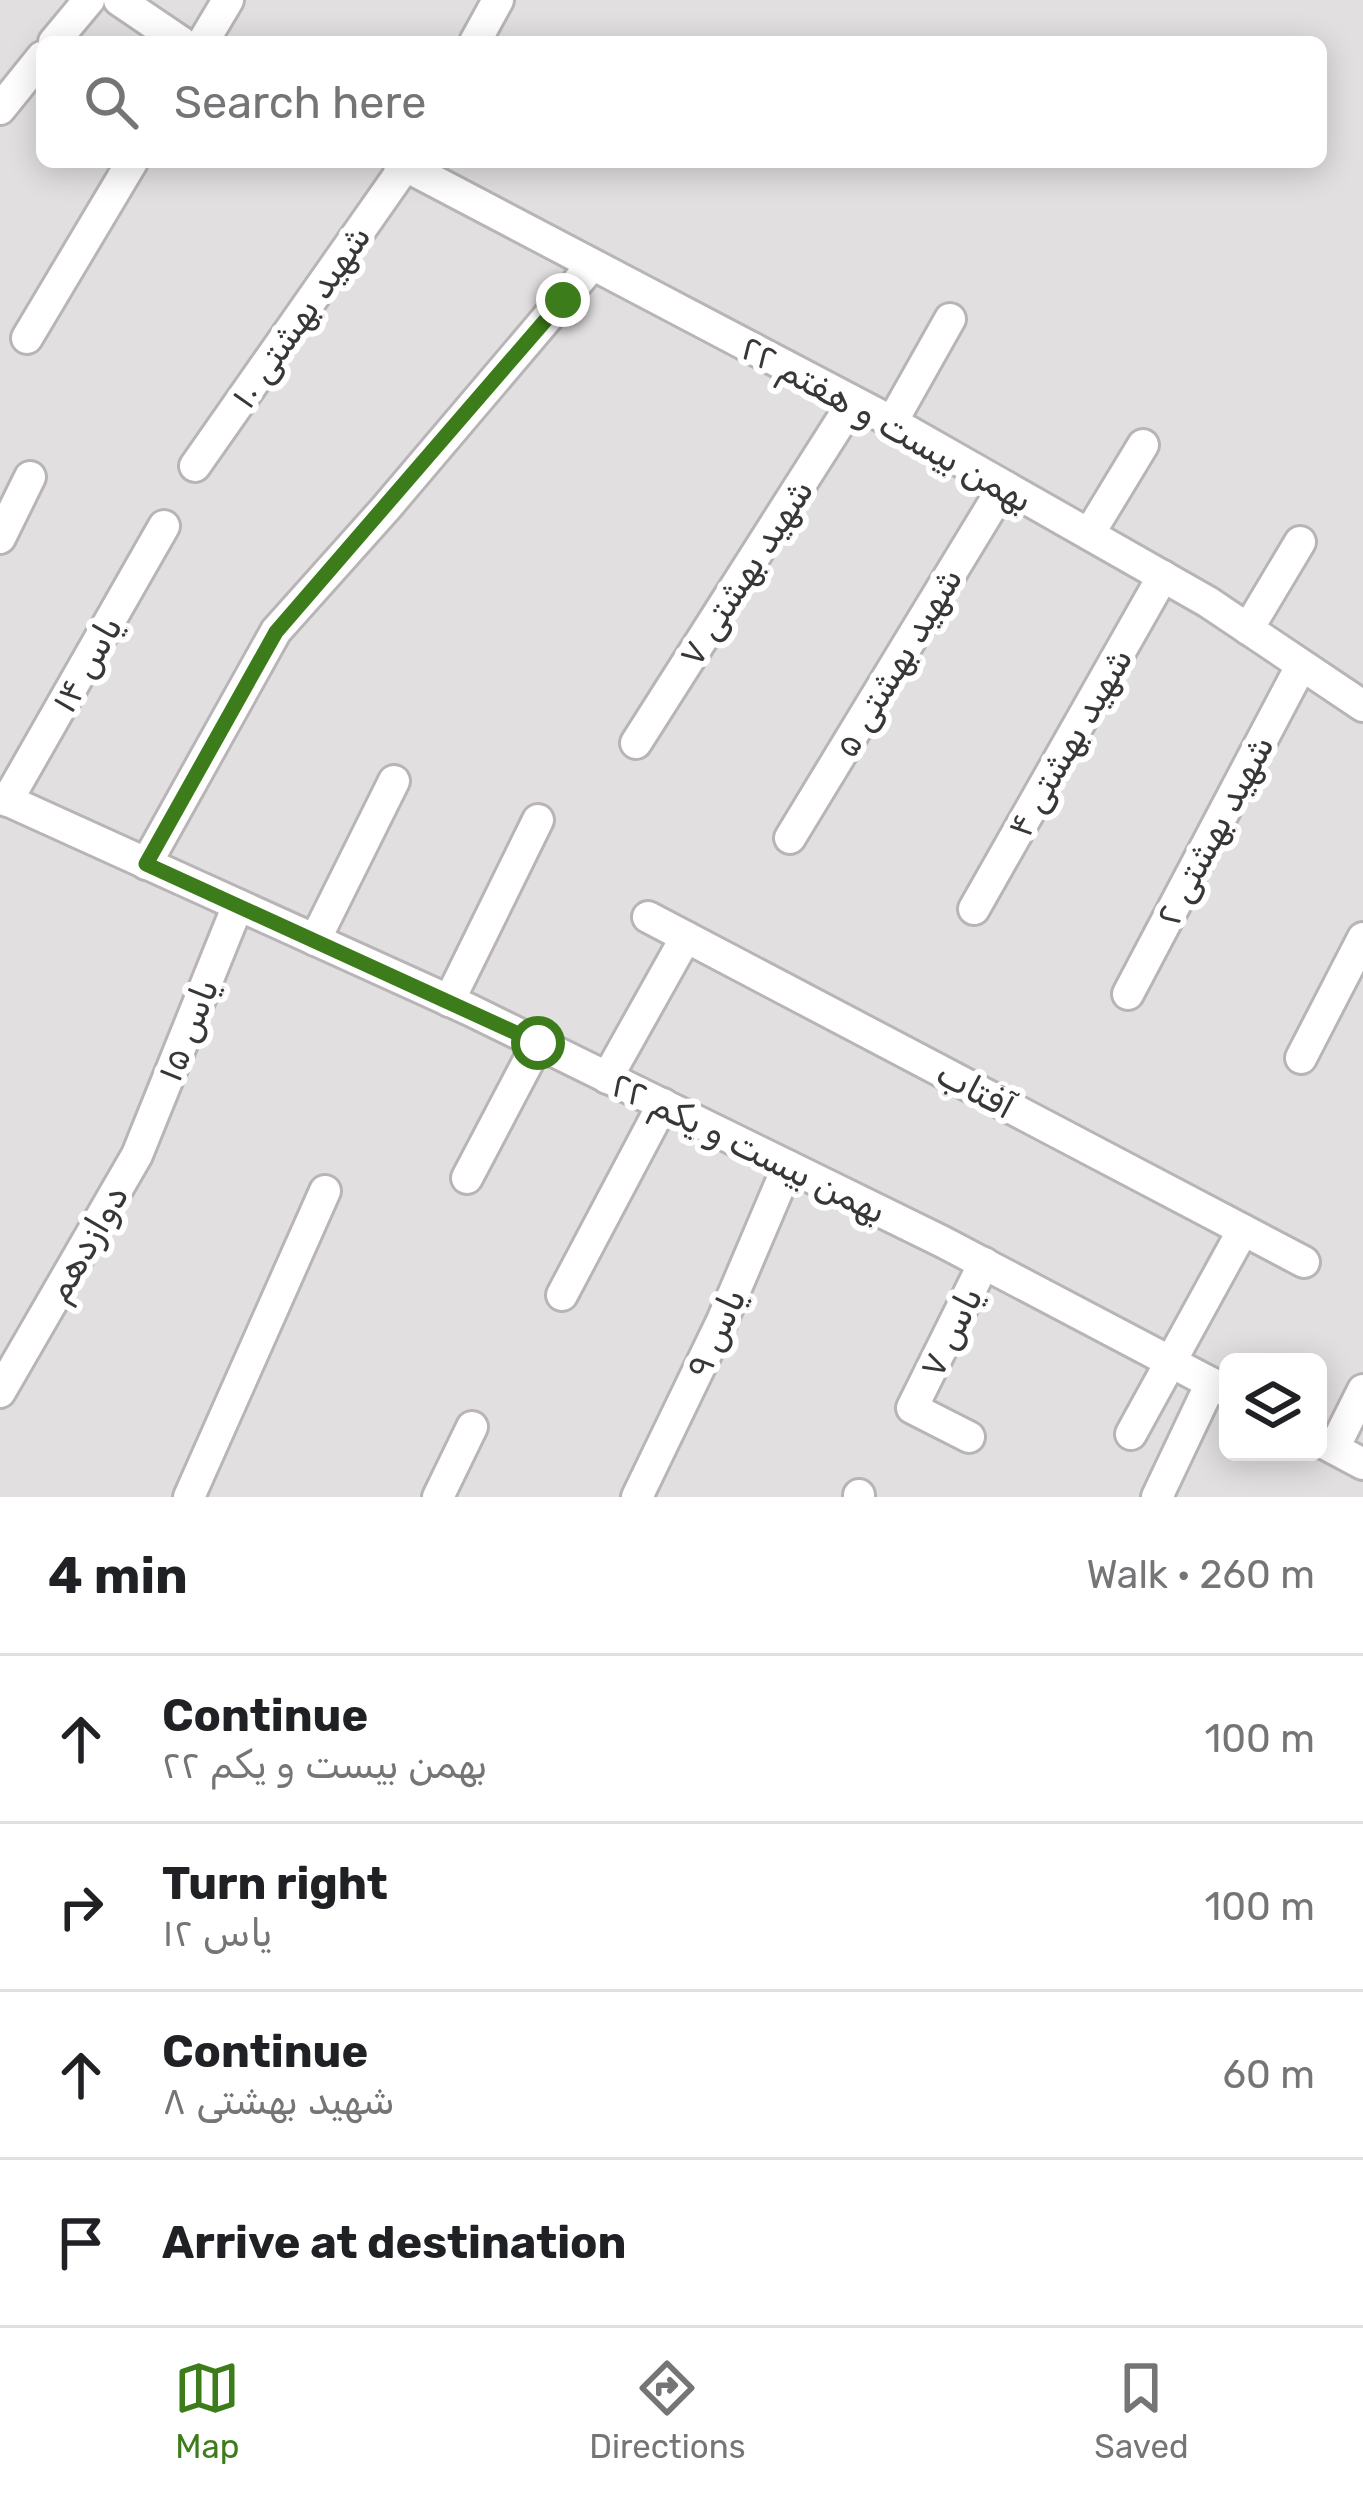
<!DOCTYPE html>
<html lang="en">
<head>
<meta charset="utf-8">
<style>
	:root { --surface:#fff; --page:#f6f6f6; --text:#202124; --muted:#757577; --line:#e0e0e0; --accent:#3d7c1a }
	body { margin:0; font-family:Rubik,"Noto Naskh Arabic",sans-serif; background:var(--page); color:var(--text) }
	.controls { position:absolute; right:36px; bottom:36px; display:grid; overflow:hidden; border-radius:18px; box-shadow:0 6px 30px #0003 }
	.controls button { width:108px; height:108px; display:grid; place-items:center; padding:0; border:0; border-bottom:3px solid var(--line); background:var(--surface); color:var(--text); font:60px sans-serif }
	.stop { position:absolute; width:36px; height:36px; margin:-27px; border:9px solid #3d7c1a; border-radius:50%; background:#fff }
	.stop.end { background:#3d7c1a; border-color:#fff; box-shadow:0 3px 12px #0008 }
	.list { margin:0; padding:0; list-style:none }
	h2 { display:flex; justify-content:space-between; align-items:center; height:156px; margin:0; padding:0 48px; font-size:51px }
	h2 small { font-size:39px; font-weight:400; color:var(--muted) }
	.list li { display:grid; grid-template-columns:78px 1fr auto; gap:36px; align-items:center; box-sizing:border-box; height:168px; padding:0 48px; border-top:3px solid var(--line) }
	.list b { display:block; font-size:45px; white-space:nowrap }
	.list p { margin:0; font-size:39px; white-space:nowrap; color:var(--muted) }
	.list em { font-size:39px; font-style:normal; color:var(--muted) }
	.icon { flex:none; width:66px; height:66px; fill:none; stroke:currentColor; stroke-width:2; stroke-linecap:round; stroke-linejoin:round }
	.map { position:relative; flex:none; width:1363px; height:1497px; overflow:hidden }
	.search { position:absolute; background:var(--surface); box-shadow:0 6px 30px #0003; left:36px; right:36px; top:36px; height:132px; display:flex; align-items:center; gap:30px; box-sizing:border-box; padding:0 42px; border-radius:18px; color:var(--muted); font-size:45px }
	.sheet { height:828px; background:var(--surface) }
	nav { display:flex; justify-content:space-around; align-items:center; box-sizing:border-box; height:168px; border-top:3px solid var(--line); background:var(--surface); font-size:33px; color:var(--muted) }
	nav a { display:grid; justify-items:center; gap:6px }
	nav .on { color:var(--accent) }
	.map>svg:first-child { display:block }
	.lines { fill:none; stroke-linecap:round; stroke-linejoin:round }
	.minor-casing { stroke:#b8b4b7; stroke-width:36 }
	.minor { stroke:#fff; stroke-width:30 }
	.route { stroke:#3d7c1a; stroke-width:15 }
	.labels { text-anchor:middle; stroke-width:12; stroke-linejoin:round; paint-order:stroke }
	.street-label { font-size:36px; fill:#383738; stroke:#fff }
</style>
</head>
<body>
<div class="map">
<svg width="1363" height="1497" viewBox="0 0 1363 1497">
	<rect width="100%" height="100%" fill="#e2dfe1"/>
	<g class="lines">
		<g class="minor-casing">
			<g id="minor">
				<polyline points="119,0 181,42"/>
				<polyline points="54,42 89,0"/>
				<polyline points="203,42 228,0"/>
				<polyline points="475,42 498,0"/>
				<polyline points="0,109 42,57"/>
				<polyline points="398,162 883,417 1208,602 1363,706"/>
				<polyline points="27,338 132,162"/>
				<polyline points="892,422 950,319"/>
				<polyline points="195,466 408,162"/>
				<polyline points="1089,534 1143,445"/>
				<polyline points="0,538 30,477"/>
				<polyline points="1248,629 1300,542"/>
				<polyline points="636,743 853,402"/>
				<polyline points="0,797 470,1010 943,1242 1228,1392"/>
				<polyline points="7,801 164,526"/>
				<polyline points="790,838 1004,486"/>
				<polyline points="146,864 276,631 386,508 592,265"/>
				<polyline points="974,909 1163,576"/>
				<polyline points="648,917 1304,1262"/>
				<polyline points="315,940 394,781"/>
				<polyline points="1128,994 1301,666"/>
				<polyline points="449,1001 538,820"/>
				<polyline points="1301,1058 1363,938"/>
				<polyline points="607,1078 686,937"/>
				<polyline points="467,1178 538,1043"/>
				<polyline points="562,1295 663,1104"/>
				<polyline points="0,1392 137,1155 238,905"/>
				<polyline points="1131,1434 1243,1230"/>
				<polyline points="969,1437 912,1408 984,1263"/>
				<polyline points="1318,1440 1363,1464"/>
				<polyline points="1334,1448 1363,1390"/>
				<polyline points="189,1497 325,1191"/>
				<polyline points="438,1497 472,1427"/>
				<polyline points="637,1497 722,1321 788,1166"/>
				<polyline points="859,1497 859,1495"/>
				<polyline points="1157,1497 1211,1383"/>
			</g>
		</g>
		<use href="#minor" class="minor"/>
	</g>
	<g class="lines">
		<polyline class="route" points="538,1043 146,864 276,632 563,300"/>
	</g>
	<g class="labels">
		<g class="street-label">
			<text transform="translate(300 316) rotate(-55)" y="13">شهید بهشتی ۱۰</text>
			<text transform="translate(887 423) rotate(29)" y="13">۲۲ بهمن بیست و هفتم</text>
			<text transform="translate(745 572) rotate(-57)" y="13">شهید بهشتی ۷</text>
			<text transform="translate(897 662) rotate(-59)" y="13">شهید بهشتی ۵</text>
			<text transform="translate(86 664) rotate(-60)" y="13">یاس ۱۴</text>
			<text transform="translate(1069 742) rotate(-60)" y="13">شهید بهشتی ۴</text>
			<text transform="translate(1214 830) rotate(-62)" y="13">شهید بهشتی ۲</text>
			<text transform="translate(187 1030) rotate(-68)" y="13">یاس ۱۵</text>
			<text transform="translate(976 1089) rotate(28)" y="13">آفتاب</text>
			<text transform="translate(749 1147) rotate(26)" y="13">۲۲ بهمن بیست و یکم</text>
			<text transform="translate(86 1243) rotate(-60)" y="13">دوازدهم</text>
			<text transform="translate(950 1332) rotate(-63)" y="13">یاس ۷</text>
			<text transform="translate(715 1333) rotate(-65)" y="13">یاس ۹</text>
		</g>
	</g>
</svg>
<div class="controls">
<button><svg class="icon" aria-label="layers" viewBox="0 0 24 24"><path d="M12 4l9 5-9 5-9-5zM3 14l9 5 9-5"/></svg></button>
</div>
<div class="stop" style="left:538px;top:1043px"></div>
<div class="stop end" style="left:563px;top:300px"></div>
<div class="search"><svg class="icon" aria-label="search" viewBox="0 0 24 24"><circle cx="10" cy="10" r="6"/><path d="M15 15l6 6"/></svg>Search here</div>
</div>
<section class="sheet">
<h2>4 min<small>Walk · 260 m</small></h2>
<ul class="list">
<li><svg class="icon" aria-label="ahead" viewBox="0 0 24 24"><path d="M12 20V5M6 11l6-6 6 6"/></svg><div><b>Continue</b><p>۲۲ بهمن بیست و یکم</p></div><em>100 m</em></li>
<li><svg class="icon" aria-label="right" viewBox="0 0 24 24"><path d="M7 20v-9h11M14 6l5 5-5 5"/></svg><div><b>Turn right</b><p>یاس ۱۲</p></div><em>100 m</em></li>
<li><svg class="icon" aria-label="ahead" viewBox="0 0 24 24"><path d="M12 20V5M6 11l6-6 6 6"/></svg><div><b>Continue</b><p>شهید بهشتی ۸</p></div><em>60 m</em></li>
<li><svg class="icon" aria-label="arrive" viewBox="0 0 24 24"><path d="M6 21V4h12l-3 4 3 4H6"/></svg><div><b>Arrive at destination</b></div></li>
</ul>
</section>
<nav>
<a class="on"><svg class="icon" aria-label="map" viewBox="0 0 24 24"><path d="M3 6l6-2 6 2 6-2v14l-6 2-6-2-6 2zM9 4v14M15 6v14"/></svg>Map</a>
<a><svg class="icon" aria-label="directions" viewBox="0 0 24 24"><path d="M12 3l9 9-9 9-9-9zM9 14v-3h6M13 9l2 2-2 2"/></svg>Directions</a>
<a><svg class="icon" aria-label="saved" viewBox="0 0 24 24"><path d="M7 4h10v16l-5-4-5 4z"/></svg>Saved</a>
</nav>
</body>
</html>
